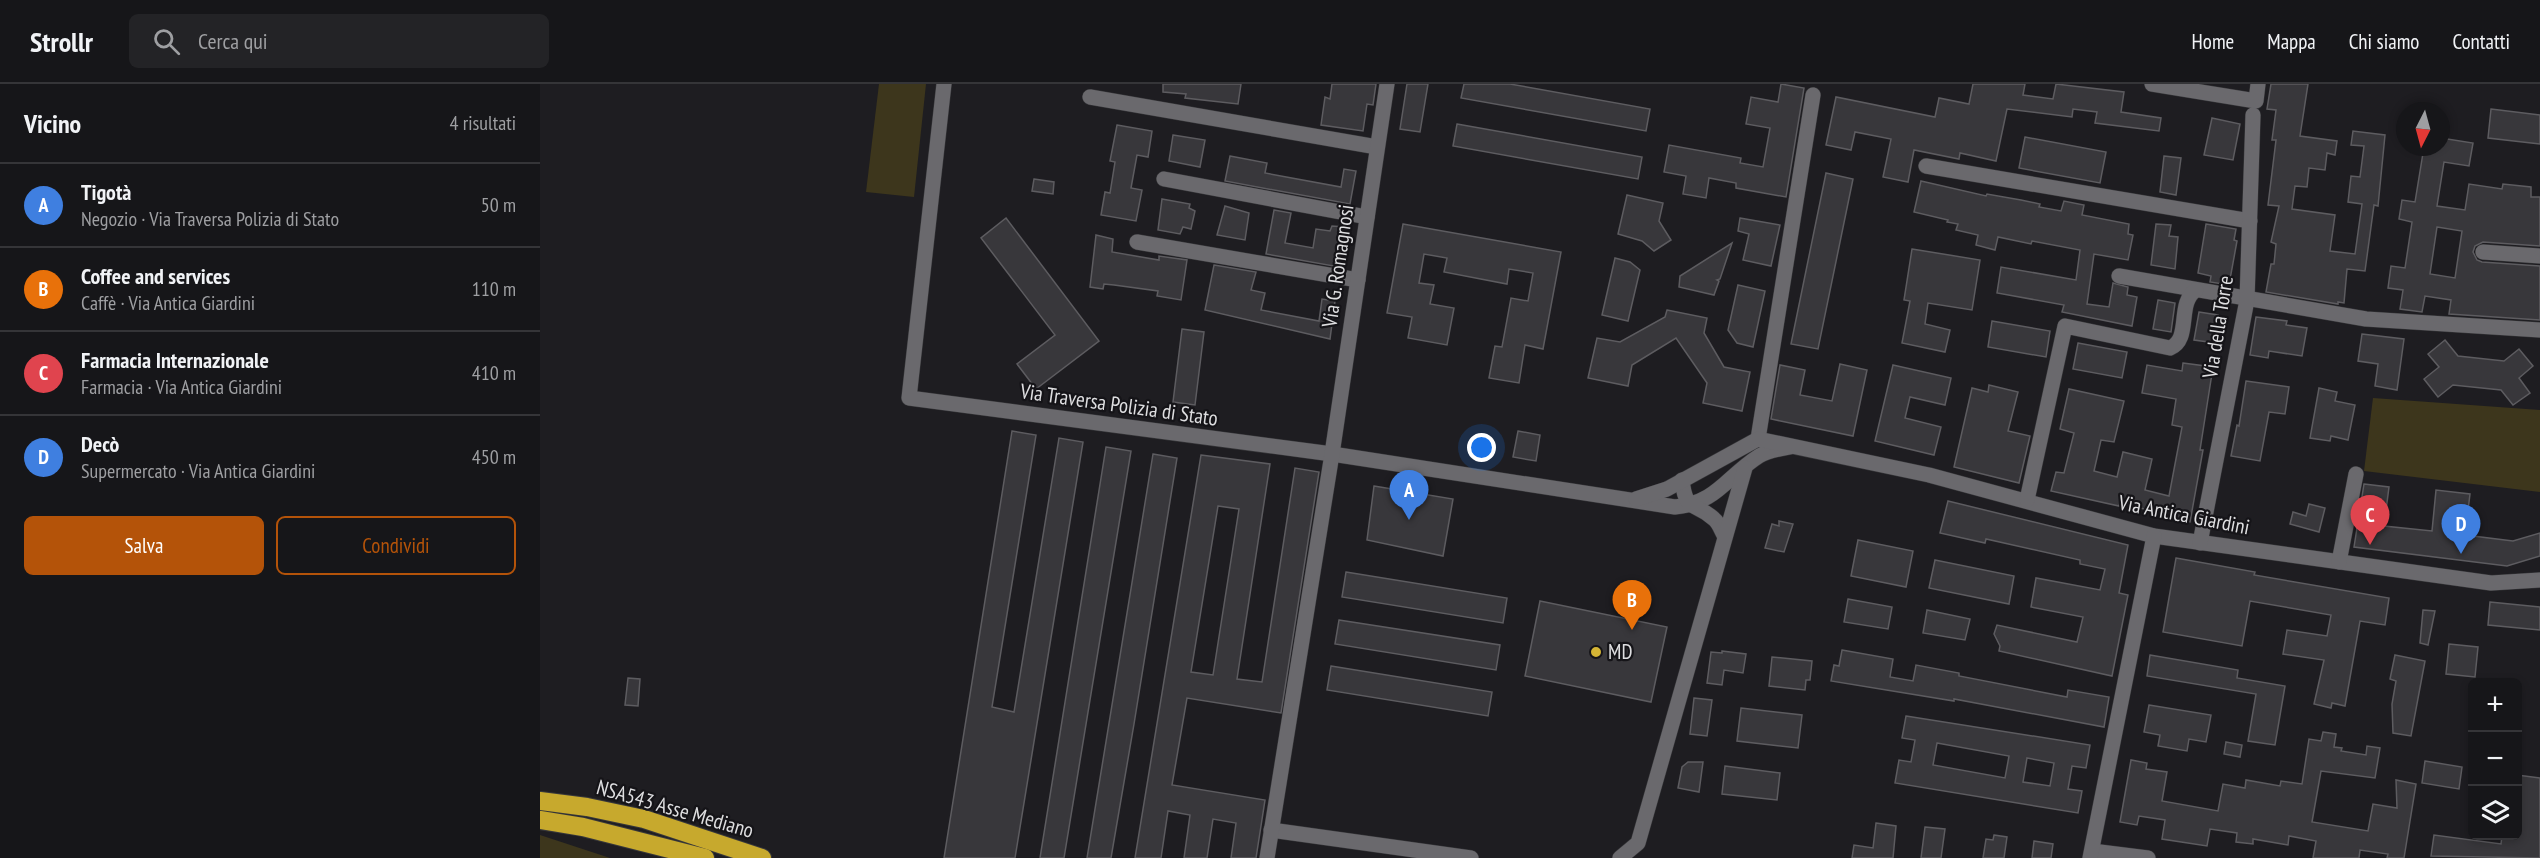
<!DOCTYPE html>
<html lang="it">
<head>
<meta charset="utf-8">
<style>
	:root { --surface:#161619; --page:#232326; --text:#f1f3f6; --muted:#9e9fa2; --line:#353538; --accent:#b45309 }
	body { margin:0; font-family:"PT Sans Narrow",sans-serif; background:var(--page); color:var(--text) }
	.controls { position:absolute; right:18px; bottom:18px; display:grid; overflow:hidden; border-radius:9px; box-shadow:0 3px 9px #0003 }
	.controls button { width:54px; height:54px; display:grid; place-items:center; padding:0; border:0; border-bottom:2px solid var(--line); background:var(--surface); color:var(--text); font:30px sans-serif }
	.compass { position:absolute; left:1856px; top:18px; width:54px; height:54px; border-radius:50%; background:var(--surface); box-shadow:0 3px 9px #0003; rotate:186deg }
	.you { position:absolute; left:942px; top:364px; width:21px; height:21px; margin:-15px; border:4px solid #fff; border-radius:50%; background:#1a73e8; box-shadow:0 0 0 9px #1a73e833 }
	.badge { display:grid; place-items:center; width:39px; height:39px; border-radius:50%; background:var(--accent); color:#fff; font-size:20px; font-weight:700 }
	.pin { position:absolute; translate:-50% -50px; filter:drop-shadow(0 2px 3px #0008) }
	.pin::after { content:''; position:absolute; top:32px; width:21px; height:18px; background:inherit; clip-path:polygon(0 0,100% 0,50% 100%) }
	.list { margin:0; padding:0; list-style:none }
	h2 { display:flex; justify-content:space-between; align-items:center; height:78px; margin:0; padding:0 24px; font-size:26px }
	h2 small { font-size:20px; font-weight:400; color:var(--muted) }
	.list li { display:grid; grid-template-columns:39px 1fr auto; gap:18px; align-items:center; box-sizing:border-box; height:84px; padding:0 24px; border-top:2px solid var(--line) }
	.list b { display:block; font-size:22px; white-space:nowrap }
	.list p { margin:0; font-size:20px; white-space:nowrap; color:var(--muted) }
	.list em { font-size:20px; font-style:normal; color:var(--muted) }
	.actions { display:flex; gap:12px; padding:18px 24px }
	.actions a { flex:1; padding:14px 0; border:2px solid var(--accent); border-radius:9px; text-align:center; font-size:21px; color:var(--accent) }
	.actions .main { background:var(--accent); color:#fff }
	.icon { flex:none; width:33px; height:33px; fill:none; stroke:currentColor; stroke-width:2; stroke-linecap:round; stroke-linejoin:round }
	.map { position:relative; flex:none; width:2000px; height:774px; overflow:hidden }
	header { display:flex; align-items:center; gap:36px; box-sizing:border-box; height:84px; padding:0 30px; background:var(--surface); border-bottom:2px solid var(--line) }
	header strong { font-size:28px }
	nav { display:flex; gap:33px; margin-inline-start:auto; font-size:21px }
	.search { width:420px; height:54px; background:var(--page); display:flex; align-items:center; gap:15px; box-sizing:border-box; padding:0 21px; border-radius:9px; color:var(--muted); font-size:22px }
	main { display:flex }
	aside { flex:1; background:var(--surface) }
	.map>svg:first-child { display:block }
	.green { fill:#3d361c }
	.building { fill:#38373b; stroke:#5d5c60; stroke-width:1.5; fill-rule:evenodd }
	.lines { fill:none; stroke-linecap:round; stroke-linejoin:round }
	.minor-casing { stroke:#37373a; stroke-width:16 }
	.highway-casing { stroke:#37373a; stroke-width:20 }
	.minor { stroke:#6a696d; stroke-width:15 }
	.highway { stroke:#c7a92d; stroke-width:18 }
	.poi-dot { fill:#d5b535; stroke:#151418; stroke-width:2 }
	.labels { text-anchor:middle; stroke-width:4.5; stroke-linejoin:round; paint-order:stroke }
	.street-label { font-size:21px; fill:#dedee0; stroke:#151418 }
	.poi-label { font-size:21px; fill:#dedee0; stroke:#151418; text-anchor:start }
</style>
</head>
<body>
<header>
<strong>Strollr</strong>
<div class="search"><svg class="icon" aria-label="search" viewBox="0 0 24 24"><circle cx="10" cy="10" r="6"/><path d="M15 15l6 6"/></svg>Cerca qui</div>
<nav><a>Home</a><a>Mappa</a><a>Chi siamo</a><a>Contatti</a></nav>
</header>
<main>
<aside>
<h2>Vicino<small>4 risultati</small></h2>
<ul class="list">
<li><span class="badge" style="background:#3f7fe0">A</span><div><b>Tigotà</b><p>Negozio · Via Traversa Polizia di Stato</p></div><em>50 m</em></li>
<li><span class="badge" style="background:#e8710a">B</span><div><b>Coffee and services</b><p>Caffè · Via Antica Giardini</p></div><em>110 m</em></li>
<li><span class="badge" style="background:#e0444e">C</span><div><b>Farmacia Internazionale</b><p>Farmacia · Via Antica Giardini</p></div><em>410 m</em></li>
<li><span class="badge" style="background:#3f7fe0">D</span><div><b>Decò</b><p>Supermercato · Via Antica Giardini</p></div><em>450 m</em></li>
</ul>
<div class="actions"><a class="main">Salva</a><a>Condividi</a></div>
</aside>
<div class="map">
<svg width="2000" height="774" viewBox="0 0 2000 774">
	<rect width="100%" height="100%" fill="#1e1d21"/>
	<g class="green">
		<polygon points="339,0 386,0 374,113 326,108"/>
		<polygon points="1833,314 2000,326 2000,408 1824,387"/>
		<polygon points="0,751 70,774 0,774"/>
	</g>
	<g class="building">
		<polygon points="623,0 701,0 698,20 645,14 646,10 623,8"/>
		<polygon points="792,0 836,0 833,21 827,20 823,47 781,41 785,13 790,15"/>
		<polygon points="867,0 888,0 880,48 860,45"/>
		<polygon points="924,0 970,0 1110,25 1106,47 921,14"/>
		<polygon points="1241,0 1264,4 1246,113 1196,104 1196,99 1169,94 1166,114 1143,110 1146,92 1124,88 1129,61 1201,74 1200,79 1223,83 1230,44 1206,40 1211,13 1238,18"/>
		<polygon points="1433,0 1485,0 1483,11 1513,15 1516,0 1584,8 1581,28 1621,34 1619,47 1555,39 1557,28 1533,25 1532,33 1467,25 1456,77 1420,69 1419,75 1374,66 1368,98 1343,93 1351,55 1315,48 1311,66 1286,61 1296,13 1395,33 1399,14 1429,20"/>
		<polygon points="1731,0 1768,0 1760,52 1797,57 1795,71 1787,69 1785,86 1769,84 1767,103 1755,102 1752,125 1795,131 1790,167 1815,170 1822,120 1808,118 1811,92 1820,93 1824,62 1811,61 1813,47 1845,51 1838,122 1834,121 1825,187 1807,185 1804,219 1798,218 1798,220 1726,208 1731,180 1734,180 1736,160 1731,158 1739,122 1728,121 1736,56 1732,56 1736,26 1727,25"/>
		<polygon points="1951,25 2000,31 2000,60 1948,54"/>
		<polygon points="1672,34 1700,40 1693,76 1664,71"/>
		<polygon points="917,40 1102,73 1098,95 913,62"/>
		<polygon points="577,41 612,47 608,73 597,71 591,104 602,106 596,137 561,131 565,108 570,109 575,78 570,77"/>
		<polygon points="633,51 665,56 660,83 629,77"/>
		<polygon points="1485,53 1566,68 1560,99 1479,84"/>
		<path d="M 1901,54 L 1933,59 L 1929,82 L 1904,78 L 1897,122 L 1925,126 L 1929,100 L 1962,105 L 1963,100 L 1991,103 L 1991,113 L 2000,113 L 2000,162 L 1943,158 L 1935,162 L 1933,168 L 1937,176 L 1942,178 L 2000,182 L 2000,236 L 1909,230 L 1911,216 L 1885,212 L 1882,228 L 1860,225 L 1863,206 L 1848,204 L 1851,182 L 1865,184 L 1872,138 L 1859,135 L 1862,116 L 1875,118 L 1884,63 L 1901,63 ZM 1897,143 L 1922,147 L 1915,194 L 1890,190 Z"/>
		<polygon points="690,72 727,79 725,89 801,103 804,85 816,87 810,120 685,97"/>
		<polygon points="1624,72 1641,74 1636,111 1620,108"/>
		<polygon points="1286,89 1313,95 1278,265 1251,260"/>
		<polygon points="494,95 514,98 513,110 492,107"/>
		<polygon points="1381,97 1446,112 1447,110 1481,116 1500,120 1499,123 1521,127 1524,117 1544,121 1542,131 1589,140 1588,150 1593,151 1588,176 1554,170 1547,220 1569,223 1573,199 1588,203 1587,211 1597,213 1592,242 1522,228 1524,221 1457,209 1461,183 1536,196 1540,166 1492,157 1491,160 1458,153 1455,166 1436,161 1438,151 1416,146 1418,140 1407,138 1408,136 1374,128"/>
		<polygon points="1087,111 1123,119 1119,137 1131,156 1114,167 1102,157 1078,150"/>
		<polygon points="622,115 650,120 649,124 655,127 651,145 643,143 640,150 618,146"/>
		<polygon points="685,122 709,129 705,156 677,151"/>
		<polygon points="734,126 751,129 745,159 773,164 776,145 790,147 792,142 805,143 799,183 726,170"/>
		<polygon points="466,134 559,257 496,305 477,280 515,251 441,154"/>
		<polygon points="1200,134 1240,141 1231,182 1203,176 1209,150 1198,147"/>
		<polygon points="863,140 1021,168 1003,265 985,261 979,299 949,294 955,262 962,263 971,214 988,217 993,189 969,185 967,200 904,188 907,174 884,170 879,199 894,201 890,220 914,224 907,261 868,254 872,233 847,229"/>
		<polygon points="1616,140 1631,141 1629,152 1638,153 1635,185 1611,181"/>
		<polygon points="1666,140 1696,145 1694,156 1697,157 1689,201 1670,198 1671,192 1658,189"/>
		<polygon points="556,151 573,155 572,168 619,176 619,172 647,176 641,216 617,212 618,207 574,201 564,200 563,205 550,203"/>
		<polygon points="1192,159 1180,195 1177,196 1179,197 1174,211 1139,203 1140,192"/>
		<polygon points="1372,165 1440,176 1432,226 1388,219 1385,240 1410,246 1405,268 1362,259 1370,217 1364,216"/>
		<polygon points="1075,174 1090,178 1100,186 1088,237 1062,231"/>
		<polygon points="674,181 716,188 711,206 725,209 721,226 779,237 782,215 795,217 790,255 665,226"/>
		<polygon points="1198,201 1225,207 1213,263 1197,259 1188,246"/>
		<polygon points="1618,216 1635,219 1631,248 1613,245"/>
		<polygon points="1127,226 1167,234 1164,249 1184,283 1210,288 1202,327 1163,319 1167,299 1136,254 1092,281 1088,302 1048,294 1057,254 1080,258 1125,233"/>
		<polygon points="1659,228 1678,231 1685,236 1683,260 1654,256"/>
		<polygon points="1716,233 1747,237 1746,241 1767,244 1762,272 1729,267 1728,274 1710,271"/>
		<polygon points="1452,237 1510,247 1506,273 1448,263"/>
		<polygon points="642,245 664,248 655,321 633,318"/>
		<polygon points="1822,250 1864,255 1857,306 1835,302 1838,280 1818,277"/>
		<polygon points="1905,256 1918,272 1964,277 1979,265 1993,282 1979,294 1990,309 1973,321 1961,306 1913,301 1898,313 1884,295 1899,283 1888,270"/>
		<polygon points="1538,259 1587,268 1582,294 1533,285"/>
		<polygon points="1643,279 1673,283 1660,366 1663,366 1650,438 1615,432 1616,428 1580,419 1579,422 1511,407 1516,388 1524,389 1534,349 1520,345 1529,305 1584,317 1574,358 1561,356 1554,387 1577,393 1583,368 1612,375 1605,406 1629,412 1642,343 1632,341 1636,315 1602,309 1607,281 1642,287"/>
		<polygon points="1300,280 1327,286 1313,352 1231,335 1240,281 1265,286 1260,311 1292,317"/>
		<polygon points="1353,281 1411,294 1405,321 1370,313 1365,334 1401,343 1394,371 1335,357"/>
		<polygon points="1706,297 1749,303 1745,330 1729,328 1720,377 1691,372 1697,341 1699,342"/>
		<polygon points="1449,301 1478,308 1468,347 1490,352 1479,399 1414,383 1432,304 1448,308"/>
		<polygon points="1779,304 1797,308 1795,317 1815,321 1808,356 1791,352 1790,357 1770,354"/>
		<polygon points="472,347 496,351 452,623 474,628 519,354 543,358 475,774 404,774"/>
		<polygon points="978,347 1000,351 996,377 973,373"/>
		<polygon points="566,363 591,367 524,774 500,774"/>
		<polygon points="613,370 637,374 594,640 571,774 547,774"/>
		<path d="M 661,371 L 730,380 L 697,595 L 722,598 L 755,384 L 779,388 L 741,629 L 647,614 L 632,701 L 725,716 L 716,774 L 691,774 L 696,739 L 673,735 L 667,774 L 644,774 L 650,731 L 628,727 L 621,774 L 595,774 ZM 678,422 L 699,425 L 673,591 L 651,588 Z"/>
		<polygon points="1824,400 1849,403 1844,442 1892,447 1896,406 1930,410 1925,451 1973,457 2000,449 2000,472 1967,482 1814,463"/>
		<polygon points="834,402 913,415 903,472 827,456"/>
		<polygon points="1408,417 1588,461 1579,509 1588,511 1572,592 1459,567 1460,562 1454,550 1457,541 1537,558 1543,533 1491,523 1496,494 1560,506 1565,485 1540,480 1540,476 1446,455 1445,459 1400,449"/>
		<polygon points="1769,420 1785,424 1779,448 1750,440 1753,428 1766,432"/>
		<polygon points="1239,437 1253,440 1244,468 1225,464 1232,440 1239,442"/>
		<polygon points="1318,456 1373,467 1366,503 1311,492"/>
		<polygon points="1636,474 1715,488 1714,491 1849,514 1845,541 1820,537 1805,622 1792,619 1791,624 1774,620 1784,576 1743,570 1747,546 1787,552 1791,531 1710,517 1702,562 1623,548"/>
		<polygon points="1395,476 1474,492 1469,520 1389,504"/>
		<polygon points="806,488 967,514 963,539 802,513"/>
		<polygon points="1308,515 1352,523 1348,545 1304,538"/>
		<polygon points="1000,517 1127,543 1111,618 985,592"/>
		<polygon points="1950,518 2000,523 2000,546 1948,541"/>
		<polygon points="1387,526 1430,535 1425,556 1383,549"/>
		<polygon points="1883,526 1895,527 1888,561 1880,559"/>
		<polygon points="799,536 960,561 956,586 795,560"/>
		<polygon points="1909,560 1938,563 1935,593 1906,590"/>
		<polygon points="1302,566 1353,575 1350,593 1373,597 1376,581 1419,589 1419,592 1527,613 1528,606 1569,613 1564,643 1414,615 1414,617 1291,597 1294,581 1299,582"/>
		<polygon points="1182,567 1206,570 1203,589 1184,586 1182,601 1167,599 1171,568 1182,569"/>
		<polygon points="1610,571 1698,586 1697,594 1745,602 1735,661 1708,657 1716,610 1607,592"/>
		<polygon points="1855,571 1885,577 1871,652 1853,649 1852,620 1856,597 1850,595"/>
		<polygon points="1232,573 1272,577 1270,596 1266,596 1265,606 1229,602"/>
		<polygon points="791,582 952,608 948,632 787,606"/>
		<polygon points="88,594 100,595 98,622 85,621"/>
		<polygon points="1154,614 1172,616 1167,652 1150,650"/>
		<polygon points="1609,621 1671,631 1666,658 1649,655 1647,667 1618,662 1620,651 1604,648"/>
		<polygon points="1201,624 1262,631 1258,664 1197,657"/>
		<path d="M 1366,632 L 1550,661 L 1546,684 L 1532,682 L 1528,705 L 1542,707 L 1538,729 L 1355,699 L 1359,676 L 1371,678 L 1375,656 L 1362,654 ZM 1397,659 L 1469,672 L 1465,694 L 1393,681 ZM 1487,674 L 1514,679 L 1510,702 L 1483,698 Z"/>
		<polygon points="1783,648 1796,650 1794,663 1802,664 1801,667 1826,671 1827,662 1840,664 1835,694 1781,687 1772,738 1828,747 1833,720 1857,724 1856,696 1876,700 1864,774 1847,774 1848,770 1820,766 1819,774 1773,774 1776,757 1749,752 1748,761 1713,755 1713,760 1696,758 1697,749 1670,745 1667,762 1622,755 1625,736 1599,732 1597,741 1580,738 1591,676 1607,679 1606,685 1627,688 1622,717 1678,727 1683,700 1705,704 1706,696 1740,702 1741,697 1762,700 1769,655 1781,657"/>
		<polygon points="1686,658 1702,661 1700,673 1684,670"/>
		<polygon points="1885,677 1922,683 1919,705 1882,699"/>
		<polygon points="1148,678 1163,678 1159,708 1138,704 1142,683"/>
		<polygon points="1185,682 1240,689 1237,716 1182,710"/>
		<polygon points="1977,691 2000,694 2000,774 1891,772 1894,751 1961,760 1962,752 1977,752"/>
		<polygon points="1336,739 1356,742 1353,774 1312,774 1314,761 1333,764"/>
		<polygon points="1385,743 1405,745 1401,774 1381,774"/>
		<polygon points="1454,751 1467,753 1464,774 1443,774 1446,755 1453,756"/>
		<polygon points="1494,757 1513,760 1511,774 1492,774"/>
	</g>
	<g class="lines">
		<g class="minor-casing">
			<g id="minor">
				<path d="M 404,0 L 369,314 L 792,370 L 1135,423 C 1177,419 1186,393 1219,372 C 1228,366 1240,365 1250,363"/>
				<polyline points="1612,0 1716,17 1718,0"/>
				<polyline points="550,13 837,63"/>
				<polyline points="1386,82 1710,137"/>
				<polyline points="624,95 827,133"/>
				<polyline points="597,158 818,196"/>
				<polyline points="1943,168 2000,172"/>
				<polyline points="1579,192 1826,235 2000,246"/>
				<polyline points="1218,355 1273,11"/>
				<path d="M 1142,396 C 1146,430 1155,417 1174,435 C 1179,439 1181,446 1184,451"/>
				<polyline points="1096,415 1127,405 1218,355 1389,391 1614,452 1951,499 2000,496"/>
				<path d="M 1487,416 L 1525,242 L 1630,264 C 1652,255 1636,219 1656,206"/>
				<polyline points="1660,459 1707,216 1713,31"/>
				<polyline points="1799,478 1816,390"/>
				<polyline points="731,746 931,774"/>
				<polyline points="1552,767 1608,774"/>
				<polyline points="727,774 792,370 847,0"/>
				<polyline points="1080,774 1098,759 1205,384"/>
				<polyline points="1550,774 1614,452"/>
			</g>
		</g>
		<g class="highway-casing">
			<g id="highway">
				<polyline points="0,717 47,723 104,735 222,774"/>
				<polyline points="0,736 43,743 165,774"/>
			</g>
		</g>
		<use href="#minor" class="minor"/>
		<use href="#highway" class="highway"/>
	</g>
	<circle class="poi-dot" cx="1056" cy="568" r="6"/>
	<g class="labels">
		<g class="street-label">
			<text transform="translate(798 182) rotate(-82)" y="7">Via G. Romagnosi</text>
			<text transform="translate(1678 243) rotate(-81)" y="7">Via della Torre</text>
			<text transform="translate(579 321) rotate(8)" y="7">Via Traversa Polizia di Stato</text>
			<text transform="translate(1644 431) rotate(11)" y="7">Via Antica Giardini</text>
			<text transform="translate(135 725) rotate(16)" y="7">NSA543 Asse Mediano</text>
		</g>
		<g class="poi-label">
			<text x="1068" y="575">MD</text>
		</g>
	</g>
</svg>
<div class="controls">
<button>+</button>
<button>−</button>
<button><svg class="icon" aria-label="layers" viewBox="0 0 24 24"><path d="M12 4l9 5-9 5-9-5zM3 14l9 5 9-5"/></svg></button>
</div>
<svg class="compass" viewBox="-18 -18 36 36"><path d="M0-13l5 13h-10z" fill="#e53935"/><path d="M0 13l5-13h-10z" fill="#9e9fa2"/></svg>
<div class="you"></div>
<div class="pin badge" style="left:869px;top:436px;background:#3f7fe0">A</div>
<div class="pin badge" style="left:1092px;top:546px;background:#e8710a">B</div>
<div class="pin badge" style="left:1830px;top:461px;background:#e0444e">C</div>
<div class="pin badge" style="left:1921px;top:470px;background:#3f7fe0">D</div>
</div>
</main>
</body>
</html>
